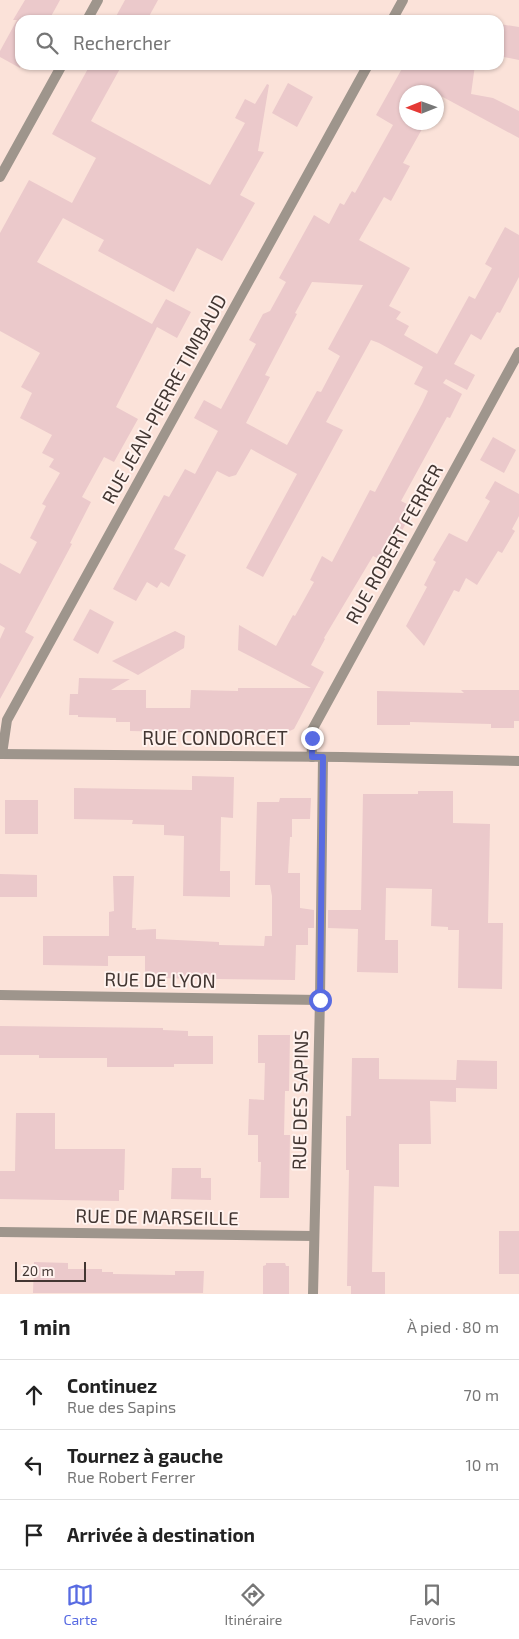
<!DOCTYPE html>
<html lang="fr">
<head>
<meta charset="utf-8">
<style>
	:root { --surface:#fff; --page:#f6f6f6; --text:#222; --muted:#767676; --line:#e0e0e0; --accent:#586be2 }
	body { margin:0; font-family:"Exo 2",sans-serif; background:var(--page); color:var(--text) }
	.compass { position:absolute; left:399px; top:85px; width:45px; height:45px; border-radius:50%; background:var(--surface); box-shadow:0 1px 4px #0004; rotate:269deg }
	.scale { position:absolute; left:15px; bottom:12px; width:71px; box-sizing:border-box; padding-left:5px; border:2px solid #423632; border-top:0; font-size:14px; line-height:18px; white-space:nowrap; color:#423632; -webkit-text-stroke:4px #fff2ee; paint-order:stroke }
	.stop { position:absolute; width:15px; height:15px; margin:-11px; border:4px solid #586be2; border-radius:50%; background:#fff }
	.stop.end { background:#586be2; border-color:#fff; box-shadow:0 1px 5px #0008 }
	.list { margin:0; padding:0; list-style:none }
	h2 { display:flex; justify-content:space-between; align-items:center; height:65px; margin:0; padding:0 20px; font-size:21px }
	h2 small { font-size:16px; font-weight:400; color:var(--muted) }
	.list li { display:grid; grid-template-columns:32px 1fr auto; gap:15px; align-items:center; box-sizing:border-box; height:70px; padding:0 20px; border-top:1px solid var(--line) }
	.list b { display:block; font-size:19px; white-space:nowrap }
	.list p { margin:0; font-size:16px; white-space:nowrap; color:var(--muted) }
	.list em { font-size:16px; font-style:normal; color:var(--muted) }
	.icon { flex:none; width:28px; height:28px; fill:none; stroke:currentColor; stroke-width:2; stroke-linecap:round; stroke-linejoin:round }
	.map { position:relative; flex:none; width:519px; height:1294px; overflow:hidden }
	.search { position:absolute; background:var(--surface); box-shadow:0 1px 4px #0004; left:15px; right:15px; top:15px; height:55px; display:flex; align-items:center; gap:12px; box-sizing:border-box; padding:0 18px; border-radius:15px; color:var(--muted); font-size:19px }
	.sheet { height:275px; background:var(--surface) }
	nav { display:flex; justify-content:space-around; align-items:center; box-sizing:border-box; height:70px; border-top:1px solid var(--line); background:var(--surface); font-size:14px; color:var(--muted) }
	nav a { display:grid; justify-items:center; gap:2px }
	nav .on { color:var(--accent) }
	.map>svg:first-child { display:block }
	.building { fill:#ebc9cb; fill-rule:evenodd }
	.lines { fill:none; stroke-linecap:round; stroke-linejoin:round }
	.street { stroke:#9e958c; stroke-width:10 }
	.route { stroke:#586be2; stroke-width:6 }
	.labels { text-anchor:middle; stroke-width:4; stroke-linejoin:round; paint-order:stroke }
	.street-label { font-size:19px; fill:#423632; stroke:#fff2ee }
</style>
</head>
<body>
<div class="map">
<svg width="519" height="1294" viewBox="0 0 519 1294">
	<rect width="100%" height="100%" fill="#fbe2d9"/>
	<g class="building">
		<polygon points="25,0 60,0 49,20 20,20 20,68 0,57 0,51 17,20 13,20"/>
		<polygon points="125,0 158,0 147,20 114,20"/>
		<polygon points="499,24 519,27 519,60 499,56"/>
		<polygon points="90,65 122,65 91,121 210,185 245,123 235,118 245,99 255,104 267,84 269,85 258,151 264,152 240,195 255,203 222,261 197,248 174,292 98,251 104,240 63,218 37,262 152,324 166,299 191,312 177,338 157,327 116,407 138,419 114,462 104,457 82,497 91,502 70,543 72,544 25,632 34,637 0,699 0,639 5,628 0,625 0,563 20,574 37,542 30,538 46,506 42,504 60,473 49,467 54,459 42,453 52,435 20,418 32,393 21,387 40,353 0,331 0,233 29,180 72,203 96,158 52,134"/>
		<path d="M 404,65 L 475,65 L 471,94 L 493,98 L 519,111 L 519,138 L 441,96 L 436,104 L 436,92 L 406,92 L 406,122 L 426,122 L 403,163 L 410,166 L 391,201 L 384,197 L 359,240 L 410,268 L 389,306 L 401,312 L 396,319 L 409,326 L 404,335 L 437,354 L 469,296 L 475,299 L 492,268 L 485,264 L 505,227 L 519,235 L 519,277 L 500,313 L 497,312 L 481,340 L 471,334 L 454,364 L 475,375 L 467,390 L 446,379 L 443,383 L 462,394 L 450,418 L 447,417 L 401,501 L 407,504 L 405,508 L 412,512 L 385,562 L 373,556 L 324,638 L 325,639 L 311,665 L 324,672 L 294,729 L 283,734 L 130,731 L 130,722 L 116,722 L 116,718 L 78,717 L 78,715 L 69,715 L 70,694 L 78,694 L 79,678 L 130,679 L 111,690 L 146,690 L 146,708 L 190,708 L 191,690 L 238,691 L 238,688 L 311,688 L 238,650 L 239,625 L 276,646 L 293,615 L 295,616 L 314,582 L 310,580 L 322,556 L 332,562 L 370,490 L 375,492 L 422,404 L 428,391 L 414,384 L 423,367 L 379,343 L 371,340 L 326,422 L 343,430 L 263,577 L 246,568 L 297,474 L 251,449 L 236,475 L 229,477 L 217,471 L 174,549 L 186,555 L 169,587 L 161,582 L 157,588 L 147,582 L 136,601 L 113,589 L 164,495 L 169,497 L 185,469 L 195,474 L 218,431 L 194,418 L 204,400 L 221,409 L 256,344 L 249,340 L 263,314 L 270,311 L 286,282 L 279,278 L 314,215 L 329,224 L 340,203 L 344,205 L 352,191 L 355,193 L 393,125 L 376,115 ZM 312,282 L 363,285 L 328,349 L 340,356 L 321,392 L 317,391 L 287,445 L 246,423 L 270,377 L 265,375 L 297,314 L 295,313 Z"/>
		<polygon points="288,83 313,97 297,127 272,113"/>
		<polygon points="493,437 516,450 504,473 480,460"/>
		<polygon points="495,481 519,494 519,516 512,529 515,531 502,553 498,551 477,585 466,578 459,592 454,590 424,646 406,626 427,587 424,585 436,562 433,560 449,533 467,542 490,501 485,498"/>
		<polygon points="90,609 114,622 98,654 73,640"/>
		<polygon points="175,631 185,636 184,648 138,675 112,661"/>
		<polygon points="461,690 519,690 519,721 514,721 514,728 491,728 491,724 410,722 410,725 377,725 377,691 464,693"/>
		<polygon points="192,776 234,777 233,818 221,817 220,871 230,871 230,897 183,896 184,836 164,835 164,825 132,824 133,820 74,819 74,788 192,790"/>
		<polygon points="418,791 453,791 453,823 490,824 488,923 503,923 502,989 458,988 459,930 448,930 448,927 431,926 432,889 386,888 385,940 398,940 398,973 357,972 358,929 328,928 328,910 361,910 363,794 418,794"/>
		<polygon points="280,798 311,798 310,819 292,819 292,837 290,837 288,873 300,873 300,908 314,910 314,928 308,928 308,945 296,945 295,980 145,978 145,956 108,956 108,966 43,965 43,936 109,936 109,912 114,911 113,876 134,876 132,928 136,928 136,930 156,929 156,939 219,942 219,945 264,946 265,936 272,936 272,896 270,885 255,885 257,802 279,802"/>
		<rect x="5" y="800" width="33" height="34"/>
		<polygon points="0,874 37,875 37,897 0,897"/>
		<polygon points="0,1026 163,1028 163,1030 188,1031 188,1036 213,1036 213,1064 174,1064 174,1067 107,1067 107,1058 39,1058 39,1055 0,1055"/>
		<polygon points="258,1035 290,1035 289,1091 285,1091 284,1135 290,1135 289,1198 260,1198 261,1162 258,1162 258,1135 248,1135 249,1099 264,1100 265,1063 258,1063"/>
		<polygon points="352,1058 379,1058 379,1079 456,1080 457,1060 497,1061 497,1089 456,1088 456,1102 430,1101 431,1144 399,1144 399,1187 374,1186 372,1272 385,1272 385,1294 351,1294 351,1286 347,1286 349,1170 346,1170 346,1116 351,1116"/>
		<polygon points="16,1113 55,1113 55,1149 125,1149 124,1190 119,1190 119,1201 0,1199 0,1171 15,1171"/>
		<polygon points="172,1168 201,1168 201,1178 211,1178 211,1200 171,1199"/>
		<rect x="499" y="1231" width="20" height="43"/>
		<polygon points="34,1262 68,1263 68,1269 102,1269 102,1272 113,1272 113,1274 175,1275 175,1271 204,1271 203,1293 33,1293"/>
		<polygon points="266,1263 285,1263 286,1266 289,1266 289,1294 263,1294 263,1266 266,1265"/>
	</g>
	<g class="lines">
		<g class="street">
			<polyline points="87,20 98,0"/>
			<polyline points="392,20 403,0"/>
			<polyline points="0,177 62,65"/>
			<polyline points="0,754 342,757 519,761"/>
			<polyline points="2,754 7,720 368,65"/>
			<polyline points="312,757 311,732 519,352"/>
			<polyline points="0,995 320,1000"/>
			<polyline points="0,1232 314,1236"/>
			<polyline points="313,1294 320,1000 323,757"/>
		</g>
	</g>
	<g class="lines">
		<polyline class="route" points="312,738 312,757 323,757 320,1000"/>
	</g>
	<g class="labels">
		<g class="street-label">
			<text transform="translate(164 399) rotate(-61)" y="7">RUE JEAN-PIERRE TIMBAUD</text>
			<text transform="translate(394 544) rotate(-61)" y="7">RUE ROBERT FERRER</text>
			<text x="215" y="745">RUE CONDORCET</text>
			<text transform="translate(160 980) rotate(1)" y="7">RUE DE LYON</text>
			<text transform="translate(300 1100) rotate(-89)" y="7">RUE DES SAPINS</text>
			<text transform="translate(157 1217) rotate(1)" y="7">RUE DE MARSEILLE</text>
		</g>
	</g>
</svg>
<svg class="compass" viewBox="-18 -18 36 36"><path d="M0-13l5 13h-10z" fill="#e53935"/><path d="M0 13l5-13h-10z" fill="#767676"/></svg>
<div class="scale">20 m</div>
<div class="stop" style="left:320px;top:1000px"></div>
<div class="stop end" style="left:312px;top:738px"></div>
<div class="search"><svg class="icon" aria-label="search" viewBox="0 0 24 24"><circle cx="10" cy="10" r="6"/><path d="M15 15l6 6"/></svg>Rechercher</div>
</div>
<section class="sheet">
<h2>1 min<small>À pied · 80 m</small></h2>
<ul class="list">
<li><svg class="icon" aria-label="ahead" viewBox="0 0 24 24"><path d="M12 20V5M6 11l6-6 6 6"/></svg><div><b>Continuez</b><p>Rue des Sapins</p></div><em>70 m</em></li>
<li><svg class="icon" aria-label="left" viewBox="0 0 24 24"><path d="M17 20v-9H6M10 6l-5 5 5 5"/></svg><div><b>Tournez à gauche</b><p>Rue Robert Ferrer</p></div><em>10 m</em></li>
<li><svg class="icon" aria-label="arrive" viewBox="0 0 24 24"><path d="M6 21V4h12l-3 4 3 4H6"/></svg><div><b>Arrivée à destination</b></div></li>
</ul>
</section>
<nav>
<a class="on"><svg class="icon" aria-label="map" viewBox="0 0 24 24"><path d="M3 6l6-2 6 2 6-2v14l-6 2-6-2-6 2zM9 4v14M15 6v14"/></svg>Carte</a>
<a><svg class="icon" aria-label="directions" viewBox="0 0 24 24"><path d="M12 3l9 9-9 9-9-9zM9 14v-3h6M13 9l2 2-2 2"/></svg>Itinéraire</a>
<a><svg class="icon" aria-label="saved" viewBox="0 0 24 24"><path d="M7 4h10v16l-5-4-5 4z"/></svg>Favoris</a>
</nav>
</body>
</html>
